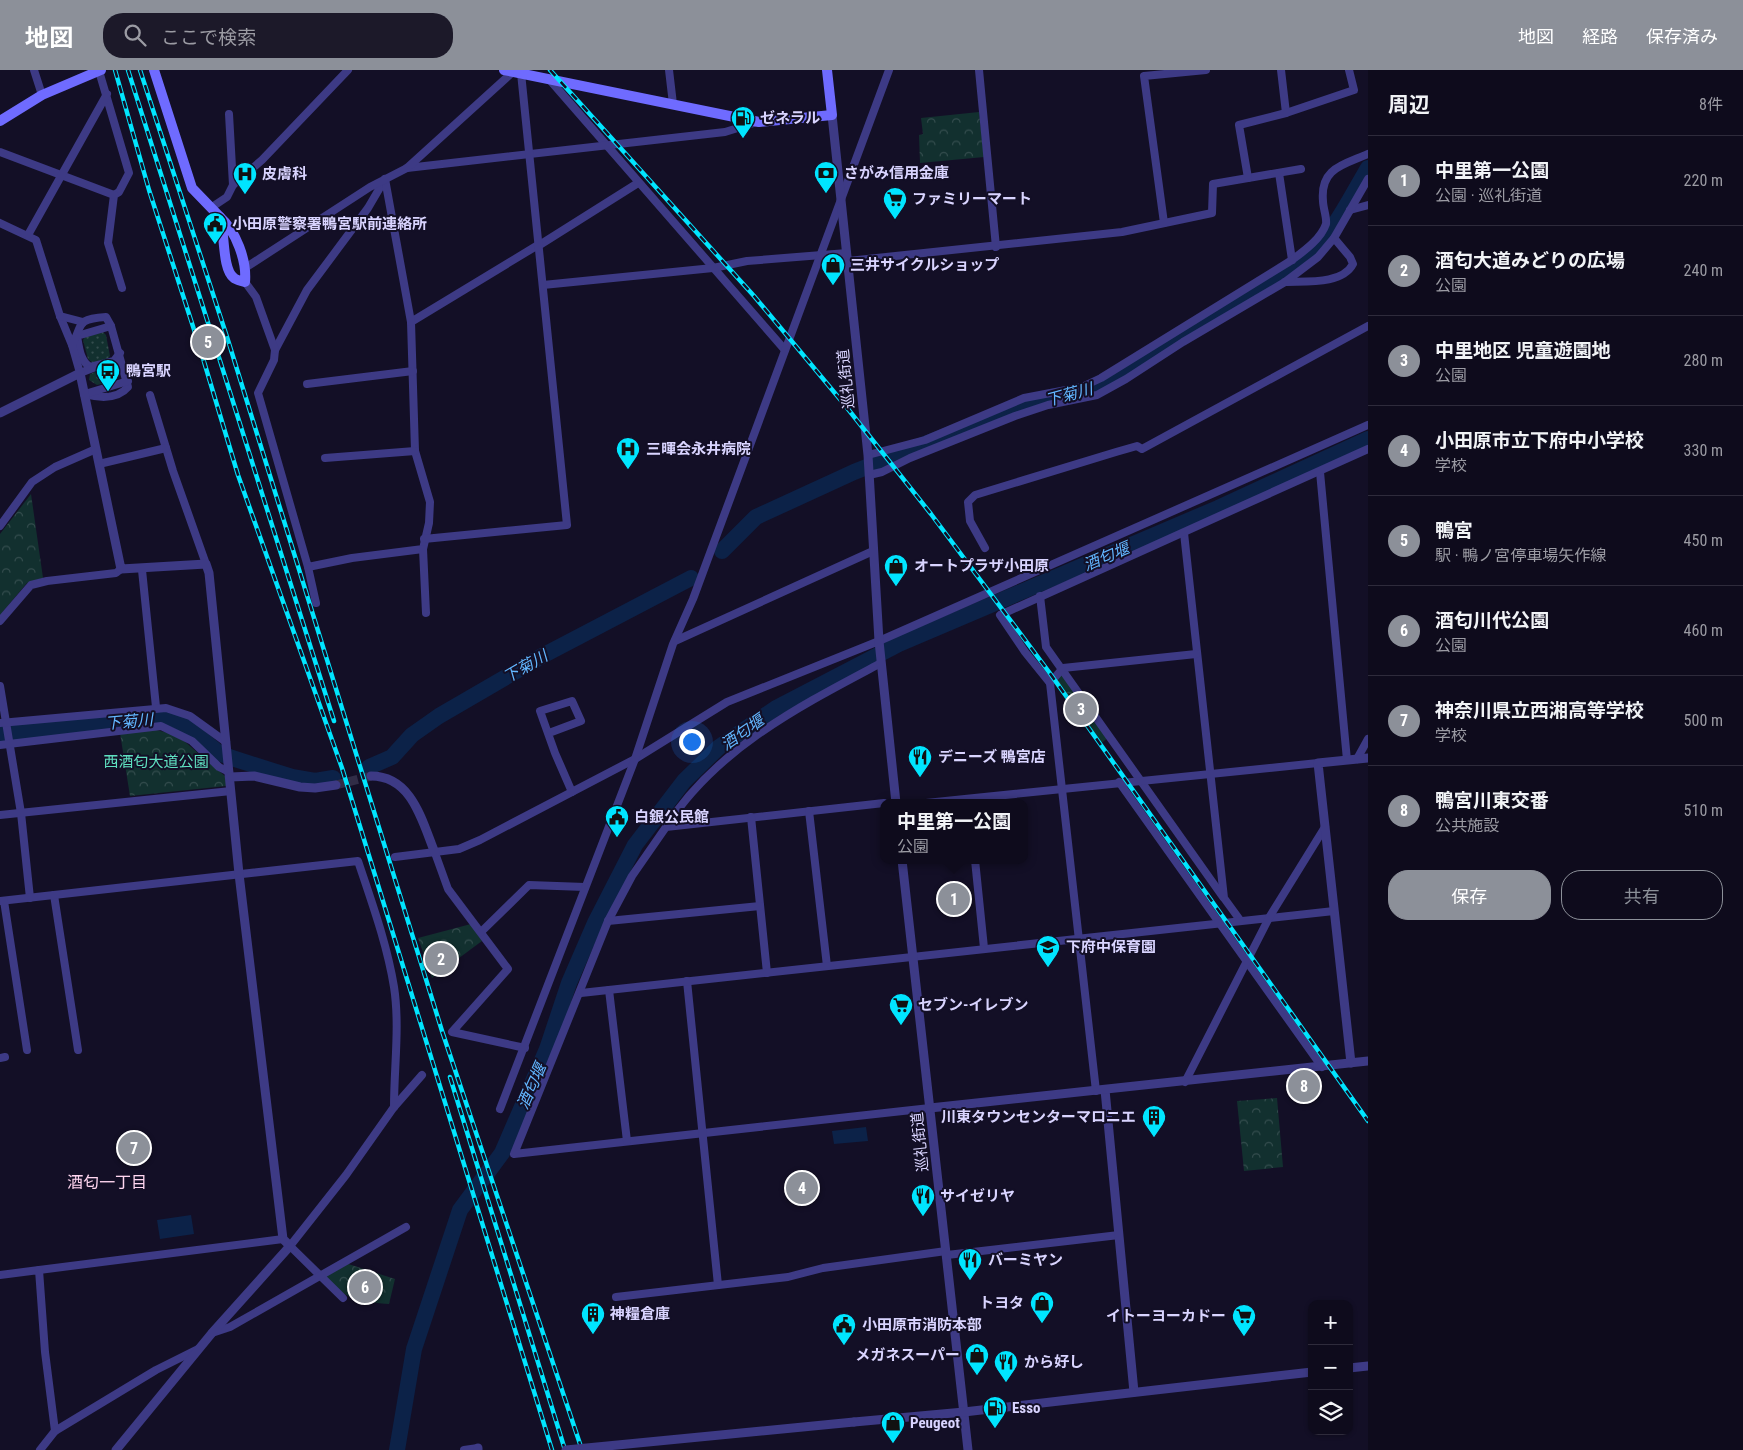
<!DOCTYPE html>
<html lang="ja">
<head>
<meta charset="utf-8">
<style>
	:root { --surface:#0e0b1c; --page:#1c1929; --text:#f1f3f6; --muted:#9b9ba3; --line:#2e2b3b; --accent:#8c9099 }
	body { margin:0; font-family:"Roboto Condensed","Noto Sans JP",sans-serif; background:var(--page); color:var(--text) }
	.controls { position:absolute; right:15px; bottom:15px; display:grid; overflow:hidden; border-radius:10px; box-shadow:0 1px 4px #0004 }
	.controls button { width:45px; height:45px; display:grid; place-items:center; padding:0; border:0; border-bottom:1px solid var(--line); background:var(--surface); color:var(--text); font:25px sans-serif }
	.you { position:absolute; left:691px; top:671px; width:18px; height:18px; margin:-12px; border:4px solid #fff; border-radius:50%; background:#1a73e8; box-shadow:0 0 0 8px #1a73e833 }
	.badge { display:grid; place-items:center; width:32px; height:32px; border-radius:50%; background:var(--accent); color:#fff; font-size:16px; font-weight:700 }
	.pin { position:absolute; translate:-50% -50%; border:2px solid #fff; box-shadow:0 1px 5px #0006 }
	.popup { position:absolute; left:880px; top:729px; width:148px; height:65px; box-sizing:border-box; display:grid; place-content:center; border-radius:10px; background:var(--surface); filter:drop-shadow(0 1px 4px #0005); font-size:16px; white-space:nowrap; color:var(--muted) }
	.popup b { font-size:19px; color:var(--text) }
	.popup::after { content:''; position:absolute; left:50%; top:100%; margin-left:-10px; border:10px solid transparent; border-top-color:var(--surface) }
	.list { margin:0; padding:0; list-style:none }
	h2 { display:flex; justify-content:space-between; align-items:center; height:65px; margin:0; padding:0 20px; font-size:21px }
	h2 small { font-size:16px; font-weight:400; color:var(--muted) }
	.list li { display:grid; grid-template-columns:32px 1fr auto; gap:15px; align-items:center; box-sizing:border-box; height:90px; padding:0 20px; border-top:1px solid var(--line) }
	.list b { display:block; font-size:19px; white-space:nowrap }
	.list p { margin:0; font-size:16px; white-space:nowrap; color:var(--muted) }
	.list em { font-size:16px; font-style:normal; color:var(--muted) }
	.actions { display:flex; gap:10px; padding:15px 20px }
	.actions a { flex:1; padding:11px 0; border:1px solid var(--accent); border-radius:20px; text-align:center; font-size:18px; color:var(--accent) }
	.actions .main { background:var(--accent); color:#fff }
	.icon { flex:none; width:28px; height:28px; fill:none; stroke:currentColor; stroke-width:2; stroke-linecap:round; stroke-linejoin:round }
	.map { position:relative; flex:none; width:1368px; height:1380px; overflow:hidden }
	header { display:flex; align-items:center; gap:30px; box-sizing:border-box; height:70px; padding:0 25px; background:var(--accent); color:#fff }
	header strong { font-size:24px }
	nav { display:flex; gap:28px; margin-inline-start:auto; font-size:18px }
	.search { width:350px; height:45px; background:var(--page); display:flex; align-items:center; gap:12px; box-sizing:border-box; padding:0 18px; border-radius:20px; color:var(--muted); font-size:19px }
	main { display:flex }
	aside { flex:1; background:var(--surface) }
	.map>svg:first-child { display:block }
	.grass { fill:url(#grass-dots) }
	.forest { fill:url(#forest-crowns) }
	.water { fill:#0c2248 }
	.lines { fill:none; stroke-linecap:round; stroke-linejoin:round }
	.river { stroke:#0c2248; stroke-width:16 }
	.tertiary-tunnel { stroke:#312d47; stroke-width:9; stroke-dasharray:9 4.5; stroke-linecap:butt }
	.minor { stroke:#3d3a85; stroke-width:8 }
	.tertiary { stroke:#3d3a85; stroke-width:9 }
	.secondary { stroke:#6f6bff; stroke-width:10 }
	.rail-casing { stroke:#00e5ff; stroke-width:4.5 }
	.rail { stroke:#130f26; stroke-width:2.5; stroke-dasharray:8; stroke-linecap:butt }
	.tertiary-bridge { stroke:#3d3a85; stroke-width:9 }
	.labels { text-anchor:middle; stroke-width:4; stroke-linejoin:round; paint-order:stroke }
	.poi-label { font-size:15px; font-weight:bold; fill:#d9d4ff; stroke:#130f26; text-anchor:start }
	.street-label { font-size:15px; fill:#d9d4ff; stroke:#130f26 }
	.park-label { font-size:15px; fill:#5fe0c0; stroke:#130f26 }
	.water-label { font-size:16px; font-style:italic; fill:#62b6ff; stroke:#130f26 }
	.neighbourhood-label { font-size:16px; fill:#ffd6f0; stroke:#130f26 }
</style>
</head>
<body>
<header>
<strong>地図</strong>
<div class="search"><svg class="icon" aria-label="search" viewBox="0 0 24 24"><circle cx="10" cy="10" r="6"/><path d="M15 15l6 6"/></svg>ここで検索</div>
<nav><a>地図</a><a>経路</a><a>保存済み</a></nav>
</header>
<main>
<div class="map">
<svg width="1368" height="1380" viewBox="0 0 1368 1380">
	<defs>
		<pattern id="grass-dots" width="8" height="8" patternUnits="userSpaceOnUse" patternTransform="scale(1.25)"><rect width="8" height="8" fill="#12302f"/><path d="M2 2h.1M6 6h.1" fill="none" stroke="#344d4e" stroke-width="1.8" stroke-linecap="round"/></pattern>
		<pattern id="forest-crowns" width="20" height="18" patternUnits="userSpaceOnUse" patternTransform="scale(1.25)"><rect width="20" height="18" fill="#12302f"/><path d="M2 6a3 3 0 1 1 6 0M12 15a3 3 0 1 1 6 0" fill="none" stroke="#344d4e"/></pattern>
	</defs>
	<rect width="100%" height="100%" fill="#130f26"/>
	<g class="grass">
		<polygon points="103,262 106,265 110,286 106,290 93,293 88,289 83,270 85,267"/>
		<polygon points="114,295 116,296 119,302 114,311 97,315 89,310 90,304"/>
	</g>
	<g class="forest">
		<polygon points="979,42 984,87 920,93 919,65 923,64 921,48"/>
		<polygon points="31,424 43,508 27,513 0,545 0,464"/>
		<polygon points="1063,601 1109,667 1099,675 1053,612"/>
		<polygon points="156,660 177,665 226,707 226,716 130,726 120,663"/>
		<polygon points="969,820 971,835 940,839 938,824"/>
		<polygon points="471,854 482,871 432,908 418,868"/>
		<polygon points="1277,1028 1283,1097 1244,1101 1237,1031"/>
		<path d="M 339,1191 L 395,1209 L 389,1234 C 349,1231 348,1229 320,1202 Z"/>
	</g>
	<g class="water">
		<polygon points="866,1057 868,1071 834,1074 832,1061"/>
		<polygon points="191,1145 194,1164 160,1169 157,1150"/>
	</g>
	<g class="lines">
		<g class="river">
			<path d="M 722,481 L 756,447 L 854,402 L 1019,337 L 1051,327 L 1082,322 L 1102,315 L 1299,194 C 1331,169 1348,132 1368,98"/>
			<polyline points="0,664 157,647 175,650 186,656 219,683 232,688 292,707 315,711 333,708"/>
			<polyline points="369,697 392,687 412,665 439,646 542,586 691,508"/>
			<polyline points="397,1380 414,1279 460,1140 502,1083 547,979 569,913 595,853 635,775 684,711 719,677 776,638 899,574 1218,438 1368,369"/>
		</g>
		<polyline class="tertiary-tunnel" points="336,715 371,706"/>
		<g class="minor">
			<polyline points="34,0 42,25"/>
			<polyline points="669,0 673,34"/>
			<polyline points="979,0 996,177"/>
			<polyline points="1281,0 1286,43"/>
			<polyline points="99,1 129,103 119,122 114,125 108,173 122,218"/>
			<polyline points="549,9 785,280"/>
			<polyline points="229,44 233,115"/>
			<polyline points="0,82 114,125"/>
			<polyline points="407,98 725,62 757,52"/>
			<polyline points="1279,103 1292,190"/>
			<polyline points="1248,108 1301,99"/>
			<polyline points="385,109 368,138 307,220 275,280 274,290 258,323 308,497 352,488 423,479 429,453 430,432 415,381 411,252 538,175"/>
			<polyline points="385,109 411,252"/>
			<polyline points="212,137 227,127 233,115 262,90 348,0"/>
			<polyline points="1350,140 1368,135"/>
			<polyline points="0,153 36,170 60,246 72,275"/>
			<polyline points="1164,153 1144,6 1206,0"/>
			<polyline points="28,165 107,24"/>
			<polyline points="538,176 638,113"/>
			<polyline points="848,191 1122,162 1212,143 1213,114 1248,108 1239,55 1286,43 1354,20 1349,0"/>
			<polyline points="245,198 370,117 407,98 515,0"/>
			<polyline points="245,212 256,227 275,280"/>
			<path d="M 1285,212 C 1305,211 1342,215 1353,194 L 1350,187 L 1334,168"/>
			<polyline points="543,215 713,198 747,191 847,183"/>
			<polyline points="60,246 83,252"/>
			<path d="M 111,256 L 77,266 C 79,277 80,291 90,297 L 114,291 L 120,283"/>
			<polyline points="307,314 413,301"/>
			<path d="M 84,324 C 99,328 117,330 128,317 L 111,256 L 106,247 C 75,249 83,255 72,275 L 80,303 L 98,296"/>
			<polyline points="85,324 128,311"/>
			<polyline points="150,325 173,401 206,494"/>
			<path d="M 868,385 L 925,370 L 1024,328 L 1082,317 L 1101,308 L 1292,190 C 1304,181 1321,169 1326,154 C 1327,147 1323,138 1323,131 C 1320,98 1343,95 1368,84"/>
			<polyline points="325,388 415,381"/>
			<polyline points="99,394 166,378"/>
			<polyline points="1320,402 1347,690"/>
			<polyline points="869,405 882,402 910,388 1015,346 1048,335 1097,325 1126,309 1183,272 1285,212 1318,187 1334,168 1368,109"/>
			<polyline points="0,456 32,412 55,397 96,379"/>
			<polyline points="1184,463 1224,828 1240,850"/>
			<polyline points="424,469 567,455 521,3"/>
			<polyline points="985,478 970,451 968,432 975,425 1116,382 1137,376 1142,379 1368,256"/>
			<polyline points="423,479 426,543"/>
			<polyline points="308,497 316,533"/>
			<polyline points="142,500 156,637"/>
			<polyline points="1040,526 1046,577 1223,827"/>
			<polyline points="0,551 31,515 47,511 116,503 121,499"/>
			<polyline points="675,571 873,481"/>
			<polyline points="1050,613 1063,598 1196,584"/>
			<polyline points="0,616 21,743 30,828"/>
			<polyline points="0,653 166,638 190,646 226,672"/>
			<polyline points="549,663 581,651 572,631 540,641 555,683 572,722"/>
			<polyline points="0,675 161,656 192,671 219,697 229,702"/>
			<polyline points="1357,689 1368,669"/>
			<polyline points="1119,712 1322,997"/>
			<polyline points="884,733 666,757 632,806 608,851 514,1084 930,1038"/>
			<polyline points="926,733 1318,693"/>
			<polyline points="809,741 827,896"/>
			<polyline points="0,745 231,721"/>
			<polyline points="751,747 767,903"/>
			<path d="M 666,757 C 716,678 802,635 881,593"/>
			<polyline points="435,783 448,819 508,899 452,962 525,978"/>
			<polyline points="395,787 459,779 480,770 635,689 727,632 879,571 1368,355"/>
			<polyline points="975,790 984,878"/>
			<polyline points="54,825 78,980"/>
			<path d="M 0,831 L 358,791 C 372,833 387,874 394,917 C 400,956 394,997 394,1037"/>
			<polyline points="4,831 27,980"/>
			<polyline points="608,851 760,836"/>
			<polyline points="481,862 529,815 585,817"/>
			<polyline points="687,911 718,1215"/>
			<polyline points="609,920 627,1071"/>
			<polyline points="581,923 1334,841"/>
			<polyline points="0,988 5,987"/>
			<polyline points="1185,1012 1270,846 1325,757"/>
			<polyline points="1096,1021 1050,613 1025,582 1000,545 1368,379"/>
			<polyline points="500,1039 635,689 673,574 693,529 889,0"/>
			<polyline points="947,1185 1119,1165"/>
			<polyline points="39,1200 283,1169"/>
			<polyline points="0,1205 39,1200 45,1282 55,1361"/>
			<polyline points="616,1227 788,1207 823,1198 946,1181"/>
			<polyline points="343,1228 290,1176 346,1105 394,1037 422,1005"/>
			<polyline points="212,1263 230,1257 406,1157"/>
			<polyline points="40,1380 55,1361 156,1300 198,1279"/>
			<polyline points="464,1380 478,1378"/>
		</g>
		<g class="tertiary">
			<polyline points="832,45 868,385 879,571 896,733"/>
			<polyline points="0,343 80,303 121,499 206,494 209,503 239,804 283,1169 290,1176 212,1263 116,1380"/>
			<path d="M 371,706 C 412,706 422,751 435,783"/>
			<polyline points="230,707 254,706 300,717 315,718 336,715"/>
			<polyline points="902,790 968,1380"/>
			<polyline points="1351,993 1318,693 1368,688"/>
			<polyline points="1105,1020 1134,1322"/>
			<polyline points="930,1038 1368,991"/>
			<polyline points="1349,1298 1368,1296"/>
			<polyline points="854,1352 964,1342 1312,1302"/>
			<polyline points="478,1378 478,1380"/>
		</g>
		<g class="secondary">
			<polyline points="154,0 192,118 220,147"/>
			<polyline points="504,0 759,52 832,45 827,0"/>
			<polyline points="0,51 42,25 101,0"/>
			<path d="M 220,147 C 236,161 247,191 245,212 C 242,211 236,210 234,208 C 222,200 225,162 220,147 Z"/>
		</g>
		<g class="rail-casing">
			<g id="rail">
				<polyline points="115,0 149,120 199,275 238,405 342,698 552,1380"/>
				<polyline points="128,0 334,651"/>
				<polyline points="140,0 227,267 442,961 582,1380"/>
				<polyline points="550,0 754,226 844,334 931,444 1049,602 1368,1051"/>
				<polyline points="450,1007 565,1380"/>
			</g>
		</g>
		<use href="#rail" class="rail"/>
		<polyline class="tertiary-bridge" points="566,1380 854,1352"/>
	</g>
	<defs>
		<g id="fuel-pin" transform="scale(1.25)"><path d="M0 17L-7.5 6A9.5 9.5 0 1 1 7.5 6Z" fill="#00e5ff" stroke="#130f26"/><path d="M-5.5-6h7V0h2V4h1.3V-2.5L3-4.5l.8-.8L6-3V5H2.5V1h-1V6h-7ZM-4.2-4.7v3.2H.2V-4.7Z" fill="#111"/></g>
		<g id="bank-pin" transform="scale(1.25)"><path d="M0 17L-7.5 6A9.5 9.5 0 1 1 7.5 6Z" fill="#00e5ff" stroke="#130f26"/><path d="M-6-4H6V4H-6ZM0-2.3a2.3 2.3 0 1 0 0 4.6a2.3 2.3 0 1 0 0-4.6Z" fill="#111"/></g>
		<g id="hospital-pin" transform="scale(1.25)"><path d="M0 17L-7.5 6A9.5 9.5 0 1 1 7.5 6Z" fill="#00e5ff" stroke="#130f26"/><path d="M-5-5h3v3.5h4V-5h3V5h-3V1.5h-4V5h-3Z" fill="#111"/></g>
		<g id="supermarket-pin" transform="scale(1.25)"><path d="M0 17L-7.5 6A9.5 9.5 0 1 1 7.5 6Z" fill="#00e5ff" stroke="#130f26"/><path d="M-6-5.5h2.5l.6 2H6L4.5 2H-2.5L-4.4-4H-6ZM-1.5 3.2a1.3 1.3 0 1 0 .1 0ZM3 3.2a1.3 1.3 0 1 0 .1 0Z" fill="#111"/></g>
		<g id="civic-pin" transform="scale(1.25)"><path d="M0 17L-7.5 6A9.5 9.5 0 1 1 7.5 6Z" fill="#00e5ff" stroke="#130f26"/><path d="M-.6-6.5H3V-4.5H.6V-3L4-1V1h2V6H-6V1h2V-1L-.6-3ZM-1.2 2.5V6h2.4V2.5Z" fill="#111"/></g>
		<g id="shop-pin" transform="scale(1.25)"><path d="M0 17L-7.5 6A9.5 9.5 0 1 1 7.5 6Z" fill="#00e5ff" stroke="#130f26"/><path d="M-5-2.5h2.3a2.7 3.5 0 0 1 5.4 0H5L5.5 6h-11ZM-1.5-2.5h3a1.5 2.3 0 0 0-3 0Z" fill="#111"/></g>
		<g id="bus-pin" transform="scale(1.25)"><path d="M0 17L-7.5 6A9.5 9.5 0 1 1 7.5 6Z" fill="#00e5ff" stroke="#130f26"/><path d="M-5-6H5V4H4V6H2V4H-2V6H-4V4H-5ZM-3.5-4V0h7V-4ZM-3.5 1.2v1.5H-2V1.2ZM2 1.2v1.5H3.5V1.2Z" fill="#111"/></g>
		<g id="restaurant-pin" transform="scale(1.25)"><path d="M0 17L-7.5 6A9.5 9.5 0 1 1 7.5 6Z" fill="#00e5ff" stroke="#130f26"/><path d="M-5-6h1v4h1v-4h1v4h1v-4h1v5L-1.5 .5V6h-2V.5L-5-1ZM5-6V6H3V1.5H1.5Q1.5-4 5-6Z" fill="#111"/></g>
		<g id="school-pin" transform="scale(1.25)"><path d="M0 17L-7.5 6A9.5 9.5 0 1 1 7.5 6Z" fill="#00e5ff" stroke="#130f26"/><path d="M0-5L7-2L0 1L-7-2ZM-4 1L0 2.5L4 1V4Q0 6-4 4Z" fill="#111"/></g>
		<g id="building-pin" transform="scale(1.25)"><path d="M0 17L-7.5 6A9.5 9.5 0 1 1 7.5 6Z" fill="#00e5ff" stroke="#130f26"/><path d="M-4-6H4V6H1V3H-1V6H-4ZM-2.5-4.3h1.7v1.8h-1.7ZM.8-4.3h1.7v1.8H.8ZM-2.5-1h1.7V.8h-1.7ZM.8-1h1.7V.8H.8Z" fill="#111"/></g>
	</defs>
	<g fill-rule="evenodd">
		<use href="#fuel-pin" x="743" y="48"/>
		<use href="#bank-pin" x="826" y="103"/>
		<use href="#hospital-pin" x="245" y="104"/>
		<use href="#supermarket-pin" x="895" y="129"/>
		<use href="#civic-pin" x="215" y="154"/>
		<use href="#shop-pin" x="833" y="195"/>
		<use href="#bus-pin" x="108" y="301"/>
		<use href="#hospital-pin" x="628" y="379"/>
		<use href="#shop-pin" x="896" y="496"/>
		<use href="#restaurant-pin" x="920" y="687"/>
		<use href="#civic-pin" x="617" y="747"/>
		<use href="#school-pin" x="1048" y="877"/>
		<use href="#supermarket-pin" x="901" y="935"/>
		<use href="#building-pin" x="1154" y="1047"/>
		<use href="#restaurant-pin" x="923" y="1126"/>
		<use href="#restaurant-pin" x="970" y="1190"/>
		<use href="#shop-pin" x="1042" y="1233"/>
		<use href="#building-pin" x="593" y="1244"/>
		<use href="#supermarket-pin" x="1244" y="1246"/>
		<use href="#civic-pin" x="844" y="1255"/>
		<use href="#shop-pin" x="977" y="1285"/>
		<use href="#restaurant-pin" x="1006" y="1292"/>
		<use href="#fuel-pin" x="995" y="1338"/>
		<use href="#shop-pin" x="893" y="1353"/>
	</g>
	<g class="labels">
		<g class="poi-label">
			<text x="760" y="53">ゼネラル</text>
			<text x="844" y="108">さがみ信用金庫</text>
			<text x="262" y="109">皮膚科</text>
			<text x="912" y="134">ファミリーマート</text>
			<text x="232" y="159">小田原警察署鴨宮駅前連絡所</text>
			<text x="850" y="200">三井サイクルショップ</text>
			<text x="126" y="306">鴨宮駅</text>
			<text x="646" y="384">三暉会永井病院</text>
			<text x="914" y="501">オートプラザ小田原</text>
			<text x="938" y="692">デニーズ 鴨宮店</text>
			<text x="634" y="752">白銀公民館</text>
			<text x="1066" y="882">下府中保育園</text>
			<text x="918" y="940">セブン-イレブン</text>
			<text x="1136" y="1052" text-anchor="end">川東タウンセンターマロニエ</text>
			<text x="940" y="1131">サイゼリヤ</text>
			<text x="988" y="1195">バーミヤン</text>
			<text x="1024" y="1238" text-anchor="end">トヨタ</text>
			<text x="610" y="1249">神糧倉庫</text>
			<text x="1226" y="1251" text-anchor="end">イトーヨーカドー</text>
			<text x="862" y="1260">小田原市消防本部</text>
			<text x="960" y="1290" text-anchor="end">メガネスーパー</text>
			<text x="1024" y="1297">から好し</text>
			<text x="1012" y="1343">Esso</text>
			<text x="910" y="1358">Peugeot</text>
		</g>
		<g class="street-label">
			<text transform="translate(846 309) rotate(-96)" y="5">巡礼街道</text>
			<text transform="translate(920 1072) rotate(-96)" y="5">巡礼街道</text>
		</g>
		<g class="park-label">
			<text x="156" y="697">西酒匂大道公園</text>
		</g>
		<g class="water-label">
			<text transform="translate(1069 324) rotate(-15)" y="6">下菊川</text>
			<text transform="translate(1106 486) rotate(-23)" y="6">酒匂堰</text>
			<text transform="translate(525 596) rotate(-30)" y="6">下菊川</text>
			<text transform="translate(129 651) rotate(-5)" y="6">下菊川</text>
			<text transform="translate(742 662) rotate(-35)" y="6">酒匂堰</text>
			<text transform="translate(531 1016) rotate(-66)" y="6">酒匂堰</text>
		</g>
		<g class="neighbourhood-label">
			<text x="107" y="1118">酒匂一丁目</text>
		</g>
	</g>
</svg>
<div class="controls">
<button>+</button>
<button>−</button>
<button><svg class="icon" aria-label="layers" viewBox="0 0 24 24"><path d="M12 4l9 5-9 5-9-5zM3 14l9 5 9-5"/></svg></button>
</div>
<div class="you"></div>
<div class="pin badge" style="left:954px;top:829px">1</div>
<div class="popup"><b>中里第一公園</b>公園</div>
<div class="pin badge" style="left:441px;top:889px">2</div>
<div class="pin badge" style="left:1081px;top:639px">3</div>
<div class="pin badge" style="left:802px;top:1118px">4</div>
<div class="pin badge" style="left:208px;top:272px">5</div>
<div class="pin badge" style="left:365px;top:1217px">6</div>
<div class="pin badge" style="left:134px;top:1078px">7</div>
<div class="pin badge" style="left:1304px;top:1016px">8</div>
</div>
<aside>
<h2>周辺<small>8件</small></h2>
<ul class="list">
<li><span class="badge">1</span><div><b>中里第一公園</b><p>公園 · 巡礼街道</p></div><em>220 m</em></li>
<li><span class="badge">2</span><div><b>酒匂大道みどりの広場</b><p>公園</p></div><em>240 m</em></li>
<li><span class="badge">3</span><div><b>中里地区 児童遊園地</b><p>公園</p></div><em>280 m</em></li>
<li><span class="badge">4</span><div><b>小田原市立下府中小学校</b><p>学校</p></div><em>330 m</em></li>
<li><span class="badge">5</span><div><b>鴨宮</b><p>駅 · 鴨ノ宮停車場矢作線</p></div><em>450 m</em></li>
<li><span class="badge">6</span><div><b>酒匂川代公園</b><p>公園</p></div><em>460 m</em></li>
<li><span class="badge">7</span><div><b>神奈川県立西湘高等学校</b><p>学校</p></div><em>500 m</em></li>
<li><span class="badge">8</span><div><b>鴨宮川東交番</b><p>公共施設</p></div><em>510 m</em></li>
</ul>
<div class="actions"><a class="main">保存</a><a>共有</a></div>
</aside>
</main>
</body>
</html>
